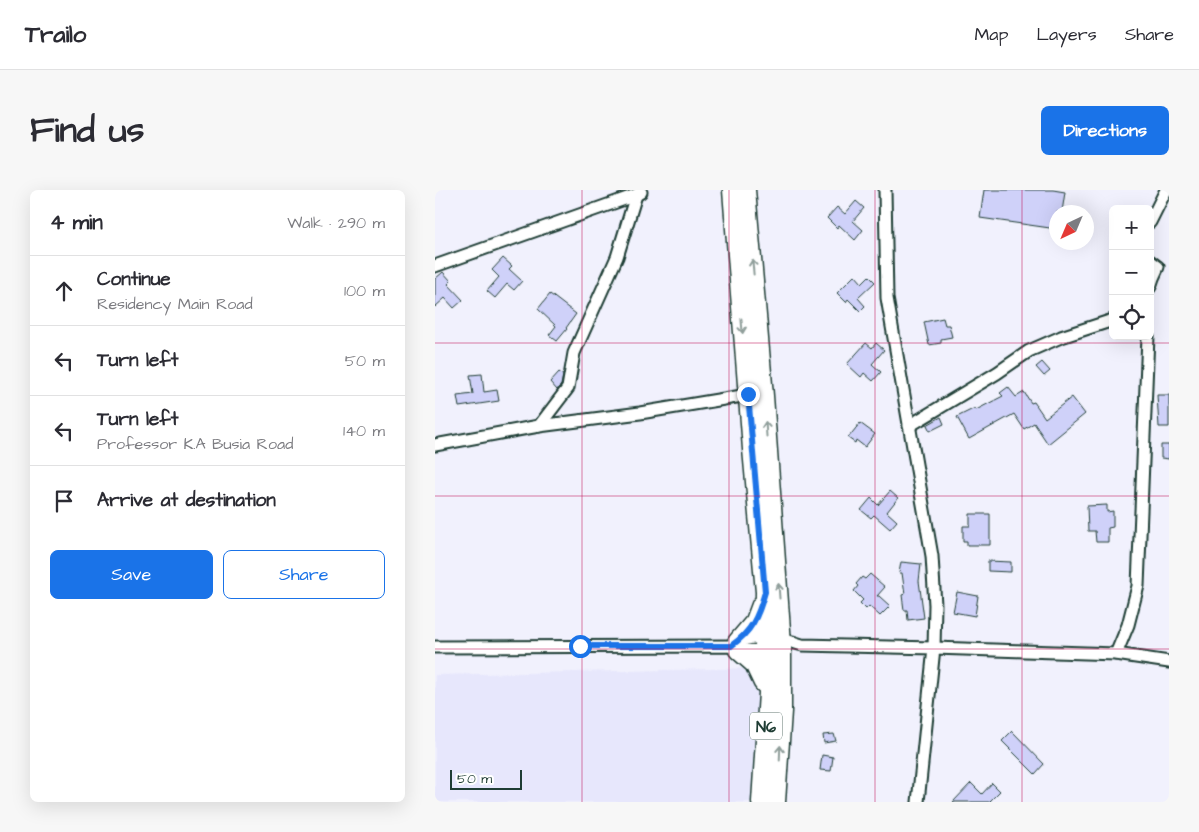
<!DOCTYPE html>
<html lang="en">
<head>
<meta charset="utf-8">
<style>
	:root { --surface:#fff; --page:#f7f7f7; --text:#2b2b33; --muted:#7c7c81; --line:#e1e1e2; --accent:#1a73e8 }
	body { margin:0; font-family:"Architects Daughter",sans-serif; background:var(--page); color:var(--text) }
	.controls { position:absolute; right:15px; top:15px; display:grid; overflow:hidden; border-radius:8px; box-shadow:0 5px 20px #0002 }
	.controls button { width:45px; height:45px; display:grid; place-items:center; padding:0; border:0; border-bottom:1px solid var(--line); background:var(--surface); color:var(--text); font:25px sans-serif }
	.compass { position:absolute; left:614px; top:15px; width:45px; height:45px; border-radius:50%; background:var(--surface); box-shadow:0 5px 20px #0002; rotate:224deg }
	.scale { position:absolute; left:15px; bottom:12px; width:72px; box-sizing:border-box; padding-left:5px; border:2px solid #1f3d34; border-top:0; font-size:14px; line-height:18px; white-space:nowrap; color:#1f3d34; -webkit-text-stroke:4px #fff; paint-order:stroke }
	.stop { position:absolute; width:15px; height:15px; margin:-11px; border:4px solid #1a73e8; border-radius:50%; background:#fff }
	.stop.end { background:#1a73e8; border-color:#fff; box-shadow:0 1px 5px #0008 }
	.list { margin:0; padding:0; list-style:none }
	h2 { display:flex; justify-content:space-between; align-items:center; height:65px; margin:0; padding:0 20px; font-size:21px }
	h2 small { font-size:16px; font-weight:400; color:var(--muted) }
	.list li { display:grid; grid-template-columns:32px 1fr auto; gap:15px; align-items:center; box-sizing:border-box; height:70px; padding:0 20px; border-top:1px solid var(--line) }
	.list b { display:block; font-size:19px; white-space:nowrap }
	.list p { margin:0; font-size:16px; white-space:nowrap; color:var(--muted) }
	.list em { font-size:16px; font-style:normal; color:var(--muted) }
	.actions { display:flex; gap:10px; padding:15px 20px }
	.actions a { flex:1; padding:11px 0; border:1px solid var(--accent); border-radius:8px; text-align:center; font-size:18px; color:var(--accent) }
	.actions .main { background:var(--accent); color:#fff }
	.icon { flex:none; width:28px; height:28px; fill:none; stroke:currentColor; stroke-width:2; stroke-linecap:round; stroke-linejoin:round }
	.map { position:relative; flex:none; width:734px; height:612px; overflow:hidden; border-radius:8px }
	header { display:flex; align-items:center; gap:30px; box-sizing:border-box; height:70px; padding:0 25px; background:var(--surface); border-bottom:1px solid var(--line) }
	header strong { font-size:24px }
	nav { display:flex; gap:28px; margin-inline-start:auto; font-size:18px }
	.intro { display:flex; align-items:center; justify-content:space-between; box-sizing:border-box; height:120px; padding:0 30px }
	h1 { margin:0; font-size:35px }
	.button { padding:12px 22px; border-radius:8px; background:var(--accent); color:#fff; font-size:18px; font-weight:700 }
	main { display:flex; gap:30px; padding:0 30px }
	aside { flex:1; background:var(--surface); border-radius:8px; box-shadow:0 5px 20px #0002 }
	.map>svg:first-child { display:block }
	.built { fill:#e7e7fc }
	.building { fill:#cfd1f9; stroke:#1f3d34 }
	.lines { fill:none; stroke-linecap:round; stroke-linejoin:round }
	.minor-casing { stroke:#1f3d34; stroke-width:15 }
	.primary-casing { stroke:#1f3d34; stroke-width:21 }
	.minor { stroke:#fff; stroke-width:11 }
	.primary { stroke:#fff; stroke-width:18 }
	.oneway { stroke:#8f9e9a }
	.route { stroke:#1a73e8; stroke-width:6 }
	.grid { fill:none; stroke:#c2185b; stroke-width:1; stroke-opacity:0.55 }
	.labels { text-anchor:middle; stroke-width:4; stroke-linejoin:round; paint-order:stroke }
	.shield { fill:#fff; stroke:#627771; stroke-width:1 }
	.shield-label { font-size:16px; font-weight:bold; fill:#1f3d34 }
</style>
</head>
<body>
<header>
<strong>Trailo</strong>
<nav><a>Map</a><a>Layers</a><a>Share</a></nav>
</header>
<div class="intro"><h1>Find us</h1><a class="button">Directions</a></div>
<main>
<aside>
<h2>4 min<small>Walk · 290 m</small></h2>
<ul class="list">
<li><svg class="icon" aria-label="ahead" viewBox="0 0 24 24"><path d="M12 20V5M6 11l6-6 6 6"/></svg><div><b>Continue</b><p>Residency Main Road</p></div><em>100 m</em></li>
<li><svg class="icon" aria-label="left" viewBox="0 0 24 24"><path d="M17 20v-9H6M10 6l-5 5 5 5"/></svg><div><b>Turn left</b></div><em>50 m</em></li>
<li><svg class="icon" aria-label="left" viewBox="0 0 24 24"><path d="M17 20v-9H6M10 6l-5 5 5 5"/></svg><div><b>Turn left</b><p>Professor K.A Busia Road</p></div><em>140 m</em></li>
<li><svg class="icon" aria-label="arrive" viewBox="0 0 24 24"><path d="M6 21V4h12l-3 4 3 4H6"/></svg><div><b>Arrive at destination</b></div></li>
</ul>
<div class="actions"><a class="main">Save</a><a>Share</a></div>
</aside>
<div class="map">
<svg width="734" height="612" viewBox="0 0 734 612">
	<rect width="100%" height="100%" fill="#f1f1fd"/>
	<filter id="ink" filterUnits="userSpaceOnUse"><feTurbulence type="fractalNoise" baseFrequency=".02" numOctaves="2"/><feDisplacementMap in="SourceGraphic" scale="10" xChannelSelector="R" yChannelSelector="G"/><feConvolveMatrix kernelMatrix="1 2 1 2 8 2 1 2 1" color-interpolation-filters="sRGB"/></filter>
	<g filter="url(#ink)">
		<polygon class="built" points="327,478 318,612 0,612 0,485"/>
		<g class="building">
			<polygon points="549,0 618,0 630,2 627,22 622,22 622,39 545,28"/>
			<polygon points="421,11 429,18 418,31 428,40 420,50 404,35 402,38 392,28 402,17 410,24"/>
			<polygon points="68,68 77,76 74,79 87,91 79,100 72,94 60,108 52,101 64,87 57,80"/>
			<polygon points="8,82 16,91 13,94 28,110 19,118 10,108 0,117 0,89"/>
			<polygon points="420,85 427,93 434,86 440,92 423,108 430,116 425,121 413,109 411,112 402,103"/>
			<polygon points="115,104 141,124 131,138 132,139 122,151 114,145 121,136 103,119"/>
			<polygon points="508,128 510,135 514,135 517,147 506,149 506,153 494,155 489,132"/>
			<polygon points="431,153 437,158 441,153 449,160 437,174 446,182 438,191 429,183 426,187 412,174"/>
			<polygon points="607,172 615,181 609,186 601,177"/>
			<polygon points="124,182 128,185 126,195 122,200 115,192"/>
			<polygon points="47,184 49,202 62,200 64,211 24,217 22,206 38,204 35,185"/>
			<polygon points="573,197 581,207 589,202 596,213 599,212 610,228 637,207 650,224 613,254 599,233 589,239 579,224 534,249 522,227 540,218 541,220 568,206 565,203"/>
			<polygon points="722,205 734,205 734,237 724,237"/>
			<polygon points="506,227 509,234 495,241 492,235"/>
			<polygon points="425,233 440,244 430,257 421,250 420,253 413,248"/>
			<polygon points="726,255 734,255 734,269 726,268"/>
			<polygon points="455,301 463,308 452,322 462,331 455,339 439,325 436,328 426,320 436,308 443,315"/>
			<polygon points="672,315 672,322 678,321 678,337 673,338 673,352 661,352 660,341 653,341 652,316"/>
			<polygon points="535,324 555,324 555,355 532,355 532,351 528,351 528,336 535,336"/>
			<polygon points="553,371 576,372 576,382 553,381"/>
			<polygon points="466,372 486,374 484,391 489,428 473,430 472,420 469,420 467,405 470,404 467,383 464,383"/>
			<polygon points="435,384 450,397 442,406 444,406 455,416 445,426 434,416 431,419 425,413 428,410 419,401 423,396 421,394 427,387 430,389"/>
			<polygon points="522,402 543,406 540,426 518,422"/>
			<polygon points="577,541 609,574 600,584 567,551"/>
			<polygon points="399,544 401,551 389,553 388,545"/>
			<polygon points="387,565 398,567 396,581 385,580"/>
			<polygon points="536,593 547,604 557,593 565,601 555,611 556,612 518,612"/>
		</g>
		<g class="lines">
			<g class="minor-casing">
				<g id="minor">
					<polyline points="715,32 731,0"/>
					<polyline points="715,71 723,77 718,88 715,97"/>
					<polyline points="0,76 201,5 206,2"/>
					<polyline points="104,236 133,198 139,163 182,67 201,5"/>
					<polyline points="474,236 562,183 594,161 626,147 678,130"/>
					<polyline points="0,255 104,236 205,223 313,205"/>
					<path d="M 303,451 C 328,445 343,447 367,455 L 499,458 L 500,415 L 497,366 L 452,108 L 450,0"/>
					<polyline points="0,457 296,456 303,460 335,461"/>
					<polyline points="681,464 734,472"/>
					<polyline points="483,612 499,458 681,464 693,435 703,396 713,146"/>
				</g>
			</g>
			<g class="primary-casing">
				<g id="primary">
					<polyline points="297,0 317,259 330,402 329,461 333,503 326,612"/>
					<polyline points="311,0 329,206 347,454 347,521 341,612"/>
					<polyline points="302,452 320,431 326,415"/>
					<polyline points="303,460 319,474 328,493"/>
				</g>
			</g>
			<use href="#minor" class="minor"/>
			<use href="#primary" class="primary"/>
		</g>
		<defs><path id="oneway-shaft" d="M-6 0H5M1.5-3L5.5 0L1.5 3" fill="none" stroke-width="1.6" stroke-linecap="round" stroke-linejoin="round" transform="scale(1.25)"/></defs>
		<g class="oneway">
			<use href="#oneway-shaft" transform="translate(318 77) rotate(-95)"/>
			<use href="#oneway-shaft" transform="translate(307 136) rotate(85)"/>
			<use href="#oneway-shaft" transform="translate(331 239) rotate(-94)"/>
			<use href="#oneway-shaft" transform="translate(344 401) rotate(-94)"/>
			<use href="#oneway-shaft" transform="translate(345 563) rotate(-88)"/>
		</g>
	</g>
	<g class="lines" filter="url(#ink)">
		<path class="route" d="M 145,456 L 296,456 C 317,441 323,427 330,402 L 313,204"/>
	</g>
	<path class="grid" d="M 147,0 L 147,612M 294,0 L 294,612M 440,0 L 440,612M 587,0 L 587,612M 0,153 L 734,153M 0,306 L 734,306M 0,459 L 734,459"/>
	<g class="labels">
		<rect class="shield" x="315" y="522.5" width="32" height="27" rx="4"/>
		<g class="shield-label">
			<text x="331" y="542">N6</text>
		</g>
	</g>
</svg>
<div class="controls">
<button>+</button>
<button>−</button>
<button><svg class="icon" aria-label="locate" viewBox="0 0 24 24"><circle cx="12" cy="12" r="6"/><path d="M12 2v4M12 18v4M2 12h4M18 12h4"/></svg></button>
</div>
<svg class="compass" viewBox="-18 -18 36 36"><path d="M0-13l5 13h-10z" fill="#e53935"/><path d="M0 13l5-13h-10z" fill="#7c7c81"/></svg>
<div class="scale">50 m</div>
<div class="stop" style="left:145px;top:456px"></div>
<div class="stop end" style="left:313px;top:204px"></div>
</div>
</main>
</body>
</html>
